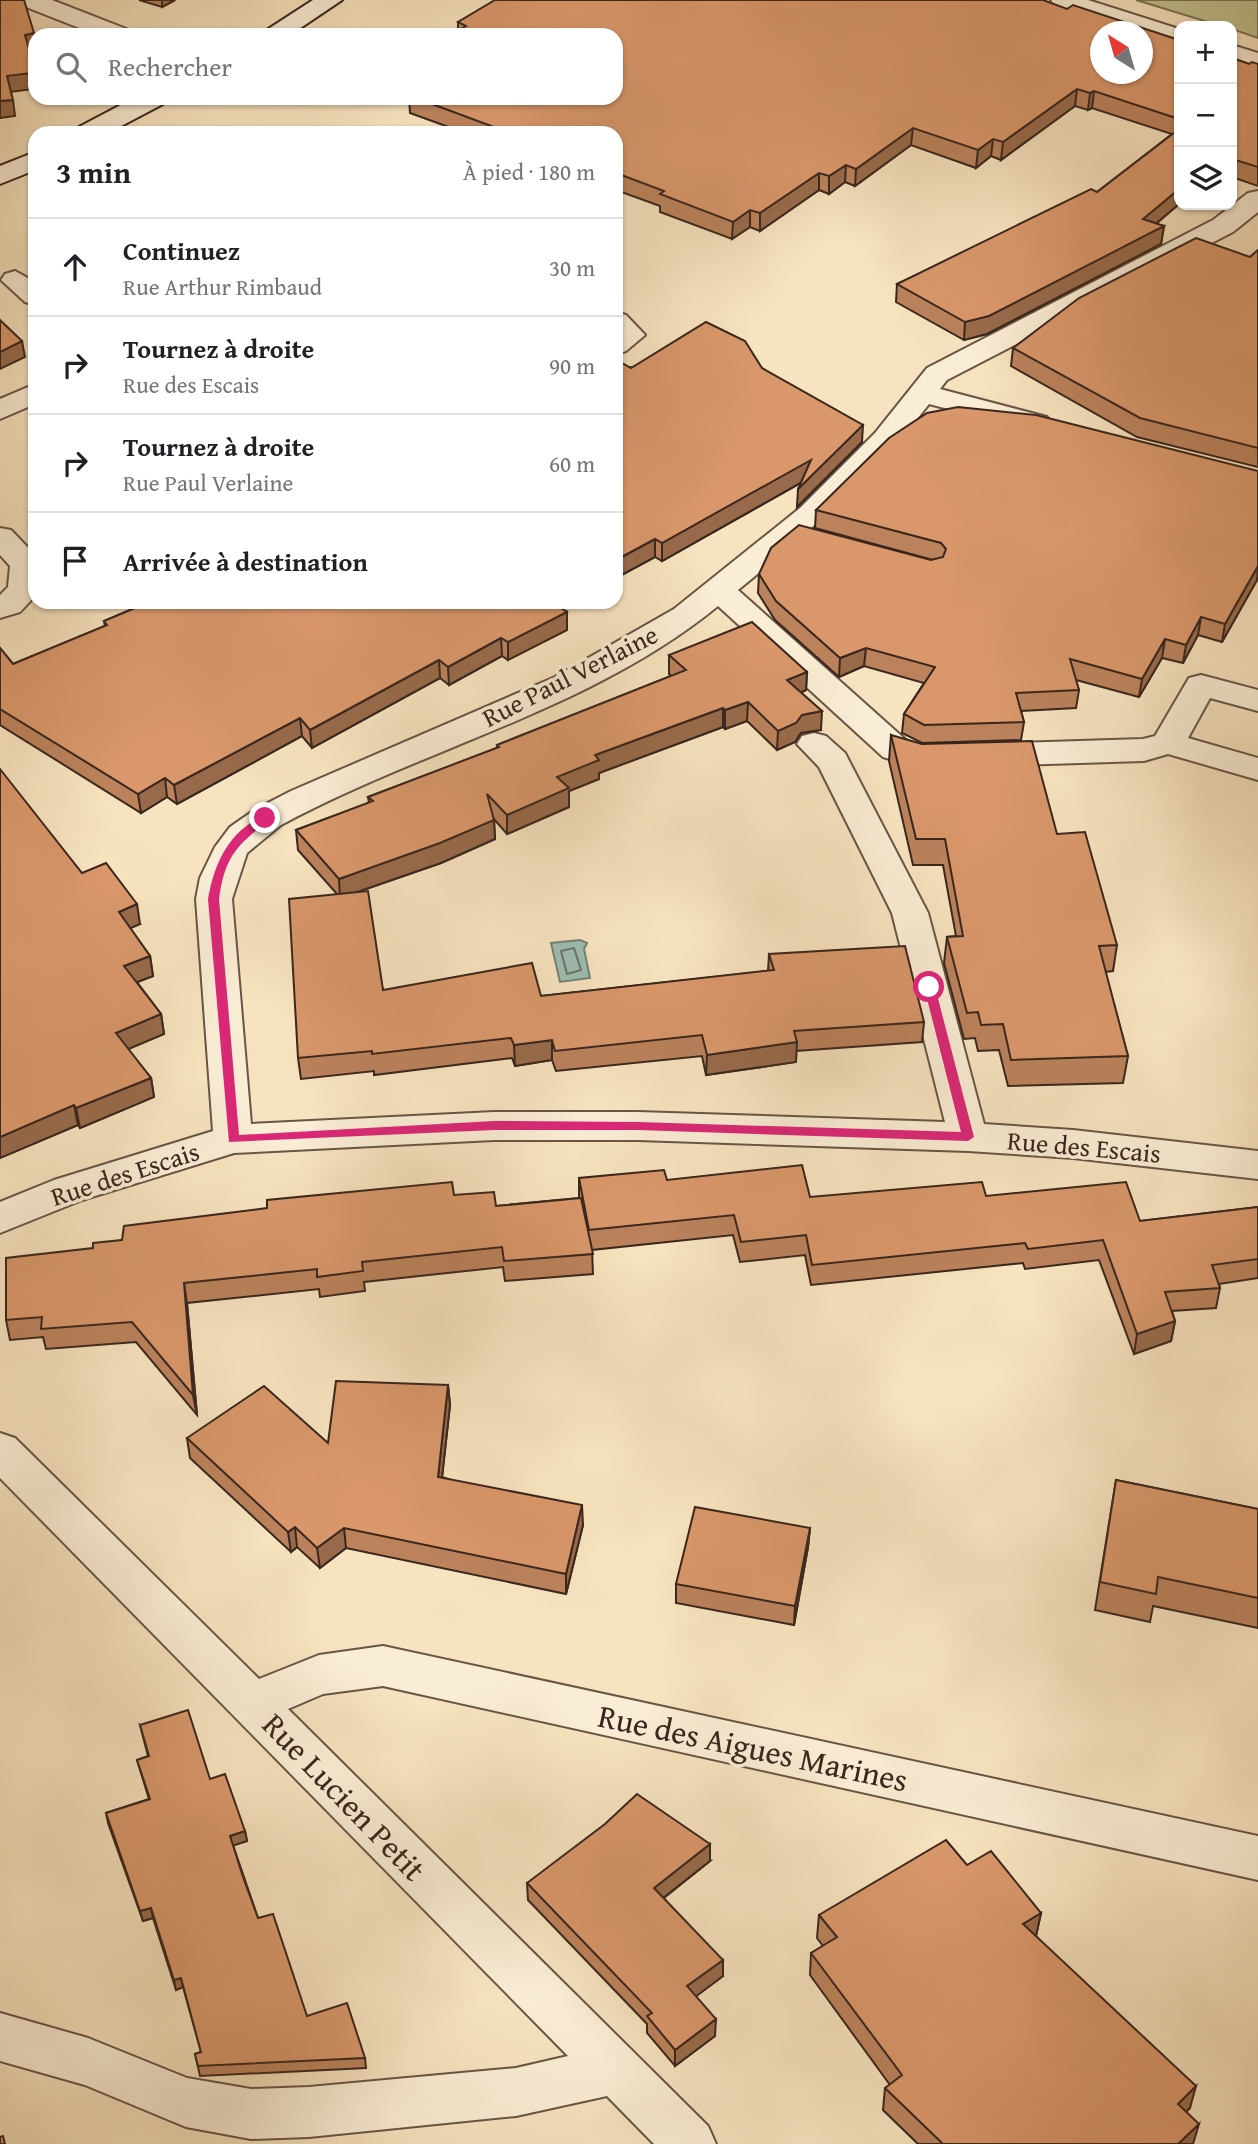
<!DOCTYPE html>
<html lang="fr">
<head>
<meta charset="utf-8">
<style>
	:root { --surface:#fff; --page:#f2f2f2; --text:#202124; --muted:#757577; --line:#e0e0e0 }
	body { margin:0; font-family:"Gentium Book Plus",serif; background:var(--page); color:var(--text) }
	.controls { position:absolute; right:21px; top:21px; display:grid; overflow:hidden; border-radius:14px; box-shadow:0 2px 5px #0004 }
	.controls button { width:63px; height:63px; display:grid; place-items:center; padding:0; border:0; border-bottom:2px solid var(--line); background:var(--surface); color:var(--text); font:35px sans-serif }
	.compass { position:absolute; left:1090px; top:21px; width:63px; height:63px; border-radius:50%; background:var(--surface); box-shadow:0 2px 5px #0004; rotate:323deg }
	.stop { position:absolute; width:21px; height:21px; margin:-16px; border:5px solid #db2777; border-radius:50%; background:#fff }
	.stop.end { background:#db2777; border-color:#fff; box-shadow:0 2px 7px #0008 }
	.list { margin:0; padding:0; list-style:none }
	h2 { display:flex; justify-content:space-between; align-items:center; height:91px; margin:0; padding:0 28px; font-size:30px }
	h2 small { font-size:23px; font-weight:400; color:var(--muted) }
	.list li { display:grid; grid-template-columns:46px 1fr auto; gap:21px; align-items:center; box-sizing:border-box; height:98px; padding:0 28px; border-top:2px solid var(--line) }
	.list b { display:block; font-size:26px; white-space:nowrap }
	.list p { margin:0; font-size:23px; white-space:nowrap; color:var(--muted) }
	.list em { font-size:23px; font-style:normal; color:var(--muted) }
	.icon { flex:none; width:38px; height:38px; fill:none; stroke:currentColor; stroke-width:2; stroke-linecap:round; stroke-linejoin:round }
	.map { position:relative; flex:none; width:1258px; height:2144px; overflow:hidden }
	.search { position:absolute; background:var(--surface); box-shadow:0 2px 5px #0004; left:28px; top:28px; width:595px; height:77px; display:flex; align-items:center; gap:18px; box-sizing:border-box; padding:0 24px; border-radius:21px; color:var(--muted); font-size:26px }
	.panel { position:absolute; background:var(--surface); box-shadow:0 2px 5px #0004; left:28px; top:126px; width:595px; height:483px; border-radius:21px }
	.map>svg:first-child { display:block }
	.green { fill:#c1c28f; stroke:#7d7456; stroke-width:2 }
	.water { fill:#9dbeb2; stroke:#758176; stroke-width:2 }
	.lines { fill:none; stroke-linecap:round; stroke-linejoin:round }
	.shore { stroke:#6b7268; stroke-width:2 }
	.street-casing { stroke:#685546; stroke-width:4 }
	.secondary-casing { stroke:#39261d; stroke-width:4 }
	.street { fill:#faedd5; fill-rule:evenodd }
	.secondary { fill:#faedd5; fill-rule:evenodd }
	.wall { fill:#bb825c; stroke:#39261d; stroke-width:2 }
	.shaded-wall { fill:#986a4b; stroke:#39261d; stroke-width:2 }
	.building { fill:#d9976b; stroke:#39261d; stroke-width:2; fill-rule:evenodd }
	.route { fill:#db2777 }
	.labels { text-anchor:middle; stroke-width:7; stroke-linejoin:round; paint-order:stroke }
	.street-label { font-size:26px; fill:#39261d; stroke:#faedd5 }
	.near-street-label { font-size:32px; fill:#39261d; stroke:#faedd5 }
</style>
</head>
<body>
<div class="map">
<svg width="1258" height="2144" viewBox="0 0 1258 2144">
	<rect width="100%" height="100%" fill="#f7e3bf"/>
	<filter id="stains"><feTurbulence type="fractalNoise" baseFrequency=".00286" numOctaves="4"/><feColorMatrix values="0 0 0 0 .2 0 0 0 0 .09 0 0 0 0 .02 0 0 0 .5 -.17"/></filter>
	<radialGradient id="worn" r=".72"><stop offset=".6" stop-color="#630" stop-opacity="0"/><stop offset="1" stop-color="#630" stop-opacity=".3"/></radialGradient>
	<polygon class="green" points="1136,0 1258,0 1258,38 1232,29 1232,26 1221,26"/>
	<polygon class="water" points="580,940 587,943 584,949 590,978 560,982 551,943"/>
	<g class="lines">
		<polygon class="shore" points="574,948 581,970 567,974 561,951"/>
		<g class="street-casing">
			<g id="street">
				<polygon points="18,0 52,0 129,30 133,35 97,35 21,5"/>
				<polygon points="1051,0 1088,0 1179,29 1179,45 1054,5"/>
				<polygon points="1232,45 1258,53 1258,69 1232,61"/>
				<path d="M 1258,191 L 1258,212 L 1233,232 L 947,380 L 940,389 L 1047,417 L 1051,423 L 1047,429 L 1036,432 L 929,404 C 872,477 809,532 738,590 L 907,741 L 922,746 L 1143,739 L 1155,736 L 1189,678 L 1201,675 L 1258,690 L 1258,711 L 1210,698 L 1188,738 L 1258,758 L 1258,780 L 1168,754 L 1144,761 L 920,768 L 883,757 L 718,606 C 591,710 423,748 281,825 L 247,853 L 232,899 L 251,1124 L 494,1112 L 638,1112 L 945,1122 L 892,913 L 819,767 L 797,744 L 802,736 L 814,733 L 826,736 L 845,753 L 928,913 L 984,1124 L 1073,1130 L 1258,1151 L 1258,1179 L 1073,1158 L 968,1151 L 638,1140 L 494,1140 L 234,1153 L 82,1200 L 0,1233 L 0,1202 L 54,1180 L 213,1131 L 196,899 L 200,878 L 215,847 L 230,827 L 256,809 L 291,791 L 555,677 L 674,609 L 800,508 L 875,433 L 927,368 L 1213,220 L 1248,193 Z"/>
				<polygon points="15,271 35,282 35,305 25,302 1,280 5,274"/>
				<polygon points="616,312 626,315 645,335 626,351 616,354"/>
				<polygon points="35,384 35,404 0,419 0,399"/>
				<polygon points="0,528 11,530 35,555 35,596 20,612 0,618 0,595 8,587 10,566 0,555"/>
				<polygon points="0,1433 15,1438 259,1679 319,1655 383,1646 1258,1836 1258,1880 383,1686 323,1694 288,1709 708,2126 716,2144 654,2144 607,2096 516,2116 309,2137 251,2139 186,2127 85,2085 0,2061 0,2013 88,2038 187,2078 251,2089 309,2087 516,2068 568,2056 0,1478"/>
			</g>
		</g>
		<g class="secondary-casing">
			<g id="secondary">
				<polygon points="313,0 342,0 290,35 259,35"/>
				<polygon points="134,98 167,98 163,104 108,133 75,133 79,127"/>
				<polygon points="35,152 35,170 0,184 0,166"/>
			</g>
		</g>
		<use href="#street" class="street"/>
		<use href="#secondary" class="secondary"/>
	</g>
	<g class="wall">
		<polygon points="139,0 175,0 162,7"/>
		<polygon points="1067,9 1179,40 1179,204 1156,224 1164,226 1161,244 987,334 964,340 896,302 897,284 1097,192 1172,134 1092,108 1088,110 1075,106 1001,160 991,156 976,168 911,145 855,186 845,182 829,194 819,190 760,231 750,227 732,239 660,212 660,206 616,190 616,133 465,133 410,113 409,98 616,98 458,31 458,22"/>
		<polygon points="1232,58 1249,64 1258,64 1258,186 1232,177"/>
		<polygon points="1258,250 1258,467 1137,437 1011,366 1013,348 1250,257"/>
		<polygon points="616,367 762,368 862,442 797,507 801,483 662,561 655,557 616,578"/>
		<polygon points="1258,471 1258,580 1257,580 1222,642 1198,635 1183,663 1162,658 1139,697 1076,680 1079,690 1076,708 1021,711 1024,722 1021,740 922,743 902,733 904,714 924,683 864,666 839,677 775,620 758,593 759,574 933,560 815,528 816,510"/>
		<polygon points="149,602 573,602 562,608 567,630 508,660 502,656 449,685 440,678 312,748 302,736 177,804 167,797 141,813 0,725 0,648 13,664 105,626 104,621"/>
		<polygon points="669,655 807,672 806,690 801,693 821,730 801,733 795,742 777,750 747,721 725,729 723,727 599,773 599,779 569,791 569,807 507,834 494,819 495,839 441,863 357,892 383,990 541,996 768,971 769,954 924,1022 922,1042 796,1051 796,1062 706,1075 702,1056 556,1071 552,1060 515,1066 512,1058 374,1075 374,1071 301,1079 298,1058 337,894 298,850 296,830 369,803 368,797 497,748 497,745 671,676 669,674"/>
		<polygon points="891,735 1057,834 1117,945 1113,971 1105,972 1128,1056 1123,1083 1008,1086 999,1050 978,1051 975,1038 964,1039 944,963 947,937 956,936 943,865 913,865 889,761"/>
		<polygon points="82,873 140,924 130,928 150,956 153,976 137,982 161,1014 164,1034 128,1049 151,1078 154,1097 80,1128 78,1125 0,1158"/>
		<polygon points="579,1178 667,1180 810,1197 986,1196 1140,1221 1258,1207 1258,1278 1219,1284 1220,1288 1216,1308 1172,1311 1175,1321 1171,1341 1134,1354 1099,1260 1025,1269 1023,1263 811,1285 805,1255 740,1262 733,1235 592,1250 593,1274 505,1281 503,1267 364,1282 365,1291 320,1297 319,1289 187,1303 197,1415 136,1342 46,1349 43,1337 10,1340 6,1320 93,1248 122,1240 454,1195 496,1206 579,1198"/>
		<polygon points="448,1385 450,1405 442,1477 583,1525 566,1594 346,1548 320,1568 297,1547 291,1552 190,1458 187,1438 328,1443"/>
		<polygon points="1116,1480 1258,1509 1258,1628 1153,1606 1150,1622 1095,1610"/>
		<polygon points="810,1528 808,1547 794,1625 676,1603 676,1584"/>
		<polygon points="140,1725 210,1779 245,1831 247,1841 233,1845 258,1918 307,2016 365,2058 366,2068 200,2076 195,2054 201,2052 183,1987 176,1990 153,1918 143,1921 108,1823 106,1813 149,1799 137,1760 148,1756"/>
		<polygon points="710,1861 664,1898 723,1976 696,1996 715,2036 675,2066 647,2033 647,2024 528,1900 527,1883"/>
		<polygon points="967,1865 1041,1913 1036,1936 1190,2108 1186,2112 1193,2144 918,2144 883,2110 885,2088 890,2085 810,1975 811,1953 823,1946 817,1938 819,1915"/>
	</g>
	<g class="shaded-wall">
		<polygon points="162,0 175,0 162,7"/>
		<polygon points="34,33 35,49 27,51 25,35"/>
		<polygon points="30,67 34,67 35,75 35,83 33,83 34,89 10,92 7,76"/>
		<polygon points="1077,89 1075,106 1001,160 1003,142"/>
		<polygon points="1094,91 1092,108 1088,110 1090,93"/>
		<polygon points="13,100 15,116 0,118 0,101"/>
		<polygon points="913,128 911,145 855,186 856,169"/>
		<polygon points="993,139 991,156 976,168 978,150"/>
		<polygon points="846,165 845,182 829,194 829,176"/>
		<polygon points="819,173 819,190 760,231 760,213"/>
		<polygon points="1179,189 1179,204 1140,237 1143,219"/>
		<polygon points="750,210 750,227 732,239 733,222"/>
		<polygon points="1164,226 1161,244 987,334 964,340 965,322"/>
		<polygon points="22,341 25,357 0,369 0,352"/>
		<polygon points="863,425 862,442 797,507 798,489 809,478 662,561 662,543"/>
		<polygon points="655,539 655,557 616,578 616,560"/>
		<polygon points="1258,566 1257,580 1222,642 1225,624"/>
		<polygon points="547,602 573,602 547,617"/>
		<polygon points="567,612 567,630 508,660 508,642"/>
		<polygon points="1201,617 1198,635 1183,663 1186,645"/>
		<polygon points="501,638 502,656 449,685 448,667"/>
		<polygon points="1165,639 1162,658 1139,697 1142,679"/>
		<polygon points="866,648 864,666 839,677 840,658"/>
		<polygon points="439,660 440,678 312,748 310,730"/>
		<polygon points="807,672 806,690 786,699 787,680"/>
		<polygon points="748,702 747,721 725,729 725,710"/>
		<polygon points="723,708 723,727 599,773 599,779 569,791 569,807 507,834 507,815 557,777 595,755"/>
		<polygon points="822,711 821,730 801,733 795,742 777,750 778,731 802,715"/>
		<polygon points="300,718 302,736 177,804 174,785"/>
		<polygon points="165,778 167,797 141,813 138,794"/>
		<polygon points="494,820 495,839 441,863 340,898 339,879"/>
		<polygon points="137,904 140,924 122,932 119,912"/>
		<polygon points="150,956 153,976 127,986 124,966"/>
		<polygon points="161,1014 164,1034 119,1053 116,1033"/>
		<polygon points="552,1040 552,1060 515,1066 514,1045"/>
		<polygon points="797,1042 796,1062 706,1075 707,1055"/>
		<polygon points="151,1078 154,1097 80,1128 76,1108"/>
		<polygon points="74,1105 78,1125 0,1158 0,1137"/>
		<polygon points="184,1283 187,1303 197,1415 193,1395"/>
		<polygon points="1175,1321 1171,1341 1134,1354 1137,1334"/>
		<polygon points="448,1385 450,1405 440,1496 438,1477"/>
		<polygon points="582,1505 583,1525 566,1594 566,1574"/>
		<polygon points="295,1527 297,1547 291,1552 288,1532"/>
		<polygon points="344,1528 346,1548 320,1568 317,1548"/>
		<polygon points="810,1528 808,1547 794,1625 795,1606"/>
		<polygon points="245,1831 247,1841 232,1846 230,1836"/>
		<polygon points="710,1844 710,1861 654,1905 654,1888"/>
		<polygon points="151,1908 153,1918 143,1921 140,1911"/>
		<polygon points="1041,1913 1036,1936 1019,1947 1023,1924"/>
		<polygon points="723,1960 723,1976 687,2003 687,1986"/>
		<polygon points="181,1978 183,1987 176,1990 174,1980"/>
		<polygon points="716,2019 715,2036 675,2066 675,2050"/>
		<polygon points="1196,2086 1190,2108 1172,2126 1178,2104"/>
		<polygon points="1199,2124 1193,2144 1178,2144"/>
	</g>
	<g class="building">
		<polygon points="0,0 24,0 34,33 25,35 34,67 30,67 31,73 7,76 13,100 0,101"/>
		<path d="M 495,0 L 1043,0 L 1067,9 L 1073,5 L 1179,40 L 1179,119 L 1094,91 L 1090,93 L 1077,89 L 1003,142 L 993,139 L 978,150 L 913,128 L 856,169 L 846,165 L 829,176 L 819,173 L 760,213 L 750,210 L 733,222 L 660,194 L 664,191 L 616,173 L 616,133 L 510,133 L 416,98 L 616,98 L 616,35 L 451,35 L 466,26 L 458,22 ZM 1101,32 L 1143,32 L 1143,74 L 1101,74 Z"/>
		<polygon points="1232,58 1249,64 1252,62 1258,64 1258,167 1232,159"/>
		<polygon points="1179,129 1179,189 1143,219 1164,226 989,316 965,322 897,284 1091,189 1097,192"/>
		<polygon points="1196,238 1250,257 1258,250 1258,448 1140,418 1013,348 1079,298"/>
		<polygon points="0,320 22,341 0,352"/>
		<polygon points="706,322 745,341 762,368 863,425 798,489 811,460 662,543 655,539 616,560 616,367 622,363 631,368"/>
		<polygon points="958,407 1036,415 1258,471 1258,566 1225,624 1201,617 1186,645 1165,639 1142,679 1070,659 1079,690 1016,693 1024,722 924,725 904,714 935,667 866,648 840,658 776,601 759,574 771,548 799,525 931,560 943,557 946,549 941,543 816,510 889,438 927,413"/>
		<polygon points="149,602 552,602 567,612 508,642 501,638 448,667 439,660 310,730 300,718 174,785 165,778 138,794 0,709 0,648 13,664 107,625 104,621"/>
		<polygon points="752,622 807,672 787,680 822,711 802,715 796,723 778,731 748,702 725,710 723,708 595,755 599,760 557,777 569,788 507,815 487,794 494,820 440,843 339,879 296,830 373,801 368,797 499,747 497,745 686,670 669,655"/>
		<polygon points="891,735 922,744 1032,741 1057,834 1085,832 1117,945 1099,946 1128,1056 1011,1060 1003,1024 981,1025 978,1012 967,1013 947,937 963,936 945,839 916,839"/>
		<polygon points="0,769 82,873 106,863 137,904 119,912 150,956 124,966 161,1014 116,1033 151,1078 76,1108 74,1105 0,1137"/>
		<polygon points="368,891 383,990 532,963 541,996 774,970 769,954 905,946 924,1022 794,1031 797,1042 707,1055 702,1035 555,1051 552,1040 514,1045 511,1038 372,1054 372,1051 298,1058 289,899"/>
		<polygon points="802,1165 810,1197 982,1182 986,1196 1126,1182 1140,1221 1258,1207 1258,1259 1212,1265 1220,1288 1165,1292 1175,1321 1137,1334 1103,1240 1028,1249 1025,1243 812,1265 806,1235 741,1242 734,1215 589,1230 579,1178 664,1170 667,1180"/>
		<polygon points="452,1182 454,1195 494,1192 496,1206 581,1198 593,1254 504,1261 502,1247 362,1262 363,1271 317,1277 317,1269 184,1283 193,1395 132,1322 41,1329 42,1317 6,1320 6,1258 93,1248 93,1243 122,1240 124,1226 267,1208 267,1200"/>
		<polygon points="336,1381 448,1385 438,1477 582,1505 566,1574 344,1528 317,1548 295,1527 288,1532 187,1438 264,1386 328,1443"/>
		<polygon points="1116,1480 1258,1509 1258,1598 1158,1577 1156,1594 1100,1582"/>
		<polygon points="695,1507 810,1528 795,1606 676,1584"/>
		<polygon points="188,1710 210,1779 225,1774 245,1831 230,1836 243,1877 258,1918 273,1914 307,2016 347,2003 365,2058 198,2066 195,2054 201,2052 181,1978 174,1980 151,1908 140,1911 106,1813 150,1799 137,1760 149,1756 140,1725"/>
		<polygon points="637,1794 710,1844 654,1888 723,1960 687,1986 716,2019 675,2050 647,2016 652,2013 527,1883 605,1824"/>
		<polygon points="946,1840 967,1865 991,1851 1041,1913 1023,1924 1196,2086 1178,2104 1199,2124 1178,2144 943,2144 885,2088 902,2075 811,1953 837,1937 819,1915"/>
		<polygon points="3,2136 5,2144 0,2144 0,2137"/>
	</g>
	<path class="route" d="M 265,815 L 268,816 L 268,821 C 236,846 225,857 219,899 L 239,1135 L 494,1121 L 638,1122 L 961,1132 L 924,987 L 929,984 L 935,987 L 974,1137 L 968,1141 L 638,1130 L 494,1130 L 229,1142 L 208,899 C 214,864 229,830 265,815 Z"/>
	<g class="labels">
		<g class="street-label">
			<text transform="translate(570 676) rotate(-27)" y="9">Rue Paul Verlaine</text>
			<text transform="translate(1084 1147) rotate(5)" y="9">Rue des Escais</text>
			<text transform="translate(125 1174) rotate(-18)" y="9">Rue des Escais</text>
		</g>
		<g class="near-street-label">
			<text transform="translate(753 1748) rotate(12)" y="11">Rue des Aigues Marines</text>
			<text transform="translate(344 1797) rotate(46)" y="11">Rue Lucien Petit</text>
		</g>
	</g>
	<rect width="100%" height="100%" filter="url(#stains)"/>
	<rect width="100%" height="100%" fill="url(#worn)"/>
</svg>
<div class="controls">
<button>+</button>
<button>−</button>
<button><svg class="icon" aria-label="layers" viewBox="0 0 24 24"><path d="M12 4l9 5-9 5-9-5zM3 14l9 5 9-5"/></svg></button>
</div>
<svg class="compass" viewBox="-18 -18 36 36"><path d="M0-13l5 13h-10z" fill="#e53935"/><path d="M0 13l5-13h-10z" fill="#757577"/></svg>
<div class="stop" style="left:929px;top:987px"></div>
<div class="stop end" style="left:265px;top:818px"></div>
<div class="search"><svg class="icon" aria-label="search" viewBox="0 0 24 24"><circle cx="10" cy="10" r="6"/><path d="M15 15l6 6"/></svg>Rechercher</div>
<section class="panel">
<h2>3 min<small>À pied · 180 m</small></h2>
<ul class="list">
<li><svg class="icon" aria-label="ahead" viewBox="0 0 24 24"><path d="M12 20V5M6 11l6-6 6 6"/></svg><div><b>Continuez</b><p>Rue Arthur Rimbaud</p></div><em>30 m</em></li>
<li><svg class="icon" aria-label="right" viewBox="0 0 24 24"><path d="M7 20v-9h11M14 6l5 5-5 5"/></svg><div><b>Tournez à droite</b><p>Rue des Escais</p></div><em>90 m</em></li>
<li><svg class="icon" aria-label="right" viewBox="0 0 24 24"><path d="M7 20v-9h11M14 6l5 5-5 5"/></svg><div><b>Tournez à droite</b><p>Rue Paul Verlaine</p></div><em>60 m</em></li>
<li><svg class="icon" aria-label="arrive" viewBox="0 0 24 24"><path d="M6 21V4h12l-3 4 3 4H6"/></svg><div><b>Arrivée à destination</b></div></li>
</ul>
</section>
</div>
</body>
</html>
